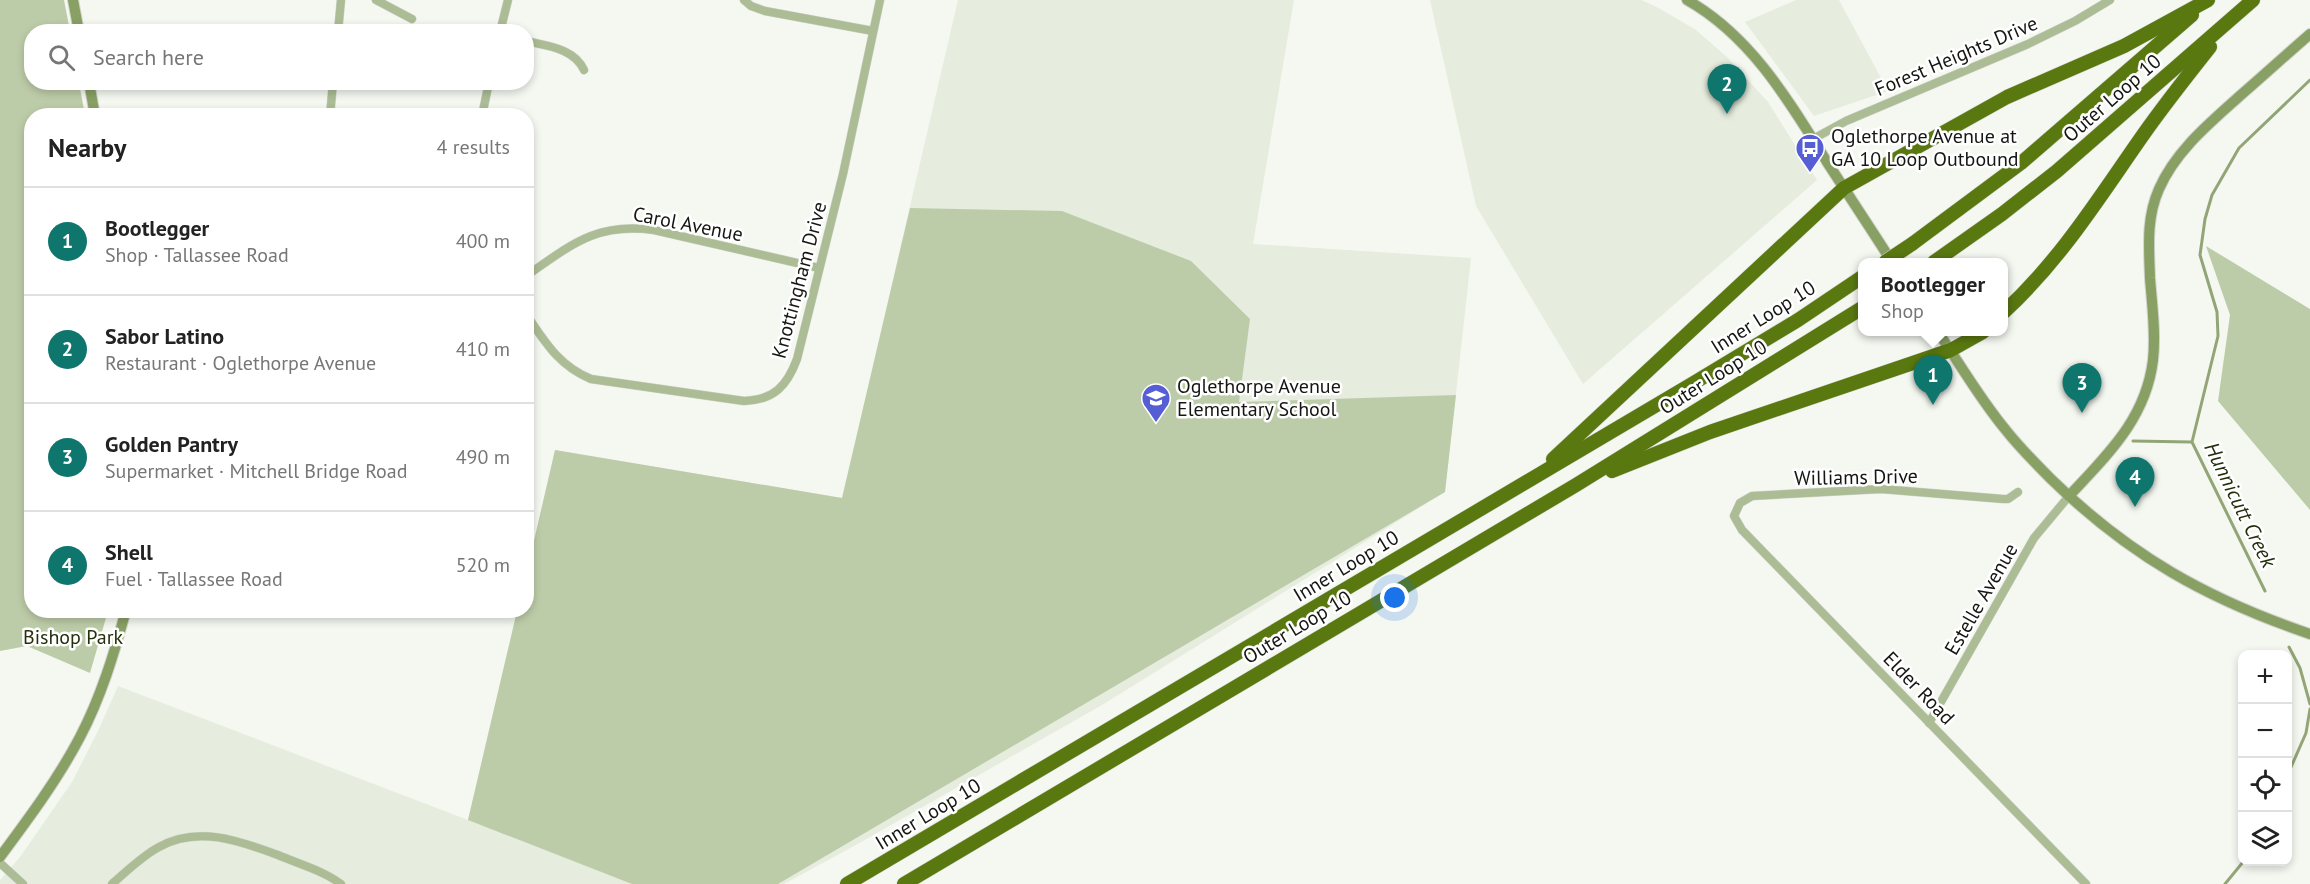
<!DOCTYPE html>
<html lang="en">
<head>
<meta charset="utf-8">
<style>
	:root { --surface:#fff; --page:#f2f2f2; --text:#222; --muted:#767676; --line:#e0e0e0; --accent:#0f766e }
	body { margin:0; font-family:"PT Sans",sans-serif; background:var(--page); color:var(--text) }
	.controls { position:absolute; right:18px; bottom:18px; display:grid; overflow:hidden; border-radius:12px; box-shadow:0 3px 9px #0003 }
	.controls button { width:54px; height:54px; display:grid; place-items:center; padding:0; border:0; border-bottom:2px solid var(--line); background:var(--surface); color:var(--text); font:30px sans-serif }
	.you { position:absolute; left:1395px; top:598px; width:21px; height:21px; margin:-15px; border:4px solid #fff; border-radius:50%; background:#1a73e8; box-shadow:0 0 0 9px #1a73e833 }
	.badge { display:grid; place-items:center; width:39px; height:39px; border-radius:50%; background:var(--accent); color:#fff; font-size:20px; font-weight:700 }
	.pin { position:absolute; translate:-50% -50px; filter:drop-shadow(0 2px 3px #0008) }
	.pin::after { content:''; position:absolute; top:32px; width:21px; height:18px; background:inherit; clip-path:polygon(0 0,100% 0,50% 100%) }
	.popup { position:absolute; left:1858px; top:258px; width:150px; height:78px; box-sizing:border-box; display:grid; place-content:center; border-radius:12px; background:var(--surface); filter:drop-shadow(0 2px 4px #0005); font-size:20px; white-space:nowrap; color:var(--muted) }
	.popup b { font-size:22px; color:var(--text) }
	.popup::after { content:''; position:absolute; left:50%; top:100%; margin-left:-12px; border:12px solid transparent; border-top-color:var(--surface) }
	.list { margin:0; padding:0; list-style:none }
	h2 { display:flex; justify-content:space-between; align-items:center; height:78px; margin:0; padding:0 24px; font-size:26px }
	h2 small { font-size:20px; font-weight:400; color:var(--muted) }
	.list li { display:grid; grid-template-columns:39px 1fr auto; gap:18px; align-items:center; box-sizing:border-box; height:108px; padding:0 24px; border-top:2px solid var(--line) }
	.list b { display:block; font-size:22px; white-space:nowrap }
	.list p { margin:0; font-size:20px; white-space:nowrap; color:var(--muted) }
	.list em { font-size:20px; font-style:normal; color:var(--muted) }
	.icon { flex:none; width:33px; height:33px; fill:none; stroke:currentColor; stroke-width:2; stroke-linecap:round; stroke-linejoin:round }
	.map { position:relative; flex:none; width:2310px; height:884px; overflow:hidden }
	.search { position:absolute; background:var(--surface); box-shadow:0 3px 9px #0003; left:24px; top:24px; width:510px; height:66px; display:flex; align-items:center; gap:15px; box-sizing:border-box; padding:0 21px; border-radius:24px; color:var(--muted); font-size:22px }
	.panel { position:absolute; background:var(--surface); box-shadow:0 3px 9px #0003; left:24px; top:108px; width:510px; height:510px; border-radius:24px }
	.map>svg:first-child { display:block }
	.built { fill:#e6ecde }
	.green { fill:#bdcca8 }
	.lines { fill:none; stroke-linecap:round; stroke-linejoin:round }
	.stream { stroke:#93a577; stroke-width:3 }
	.street-casing { stroke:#d1d4cd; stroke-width:9 }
	.secondary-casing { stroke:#d1d4cd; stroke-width:12 }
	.highway-casing { stroke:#d1d4cd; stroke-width:15 }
	.street { stroke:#acbd95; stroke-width:8 }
	.secondary { stroke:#89a064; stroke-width:10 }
	.highway { stroke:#597810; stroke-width:14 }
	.highway-bridge-casing { stroke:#d1d4cd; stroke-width:15; stroke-linecap:butt }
	.highway-bridge { stroke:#597810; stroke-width:14 }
	.labels { text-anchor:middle; stroke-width:5; stroke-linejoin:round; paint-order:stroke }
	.street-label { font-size:20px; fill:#151613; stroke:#fff }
	.poi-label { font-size:20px; fill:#151613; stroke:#fff; text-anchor:start }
	.park-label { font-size:20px; fill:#24300c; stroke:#fff }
	.water-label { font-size:21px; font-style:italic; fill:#232f0b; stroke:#fff }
</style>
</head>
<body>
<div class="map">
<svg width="2310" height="884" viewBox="0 0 2310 884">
	<rect width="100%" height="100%" fill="#f5f8f1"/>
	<g class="built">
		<polygon points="958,0 1294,0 1253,244 1471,258 1445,492 1102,705 854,846 784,884 0,884 0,880 20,857 72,782 98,731 118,686 468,820 517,611 526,610 527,571 555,450 842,498"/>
		<polygon points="1430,0 1641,0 1657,7 1696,30 1727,57 1768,102 1817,180 1583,384 1476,206"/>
		<polygon points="1796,0 1839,0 1888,91 1814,116 1745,22"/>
	</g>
	<g class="green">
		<polygon points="0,0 64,0 70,31 32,32 32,82 79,83 85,115 32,116 32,610 108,611 90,673 27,646 0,651"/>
		<polygon points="910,208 1062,211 1191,261 1250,319 1239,402 1456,395 1445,492 778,884 632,884 468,820 517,611 526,610 527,571 555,450 842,498"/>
		<polygon points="2206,246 2310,309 2310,510 2218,401 2230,315"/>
	</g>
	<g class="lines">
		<g class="stream">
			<polyline points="2133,441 2191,442"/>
			<polyline points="2265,591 2192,442 2218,336 2217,312 2200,255 2205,219 2212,195 2239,148 2310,80"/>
			<polyline points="2289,647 2300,668 2310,704"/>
			<polyline points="2288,774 2306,733 2310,709"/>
			<polyline points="2225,884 2243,862"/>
		</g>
		<g class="street-casing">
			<g id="street">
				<polyline points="376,0 412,19"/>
				<polyline points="744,0 751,6 765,11 873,31"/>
				<polyline points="338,32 341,0"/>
				<polyline points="500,32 508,0"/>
				<path d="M 526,41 C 547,46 574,48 584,70"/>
				<polyline points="330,116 333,82"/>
				<polyline points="482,116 489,82"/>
				<polyline points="1813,139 1846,121 2028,44 2075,21 2110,0"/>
				<path d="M 526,276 C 571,245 596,222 654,230 L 819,268"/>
				<path d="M 526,314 C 545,342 559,366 591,379 L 744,401 C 774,400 787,386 797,359 L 843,174 L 880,0"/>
				<polyline points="2018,492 2008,499 2003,499 1881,489 1752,496 1740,503 1734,516 1742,530 2086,884"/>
				<polyline points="1929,723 2034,538 2069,496"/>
				<polyline points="0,863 23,884"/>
				<path d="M 112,884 C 127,871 142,856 159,847 C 198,825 240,841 278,855 C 299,864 322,870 341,884"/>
			</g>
		</g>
		<g class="secondary-casing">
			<g id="secondary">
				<polyline points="73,0 79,32"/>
				<path d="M 1687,0 C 1751,36 1789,101 1827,162 C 1849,196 1871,229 1892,262"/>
				<polyline points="89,82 95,116"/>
				<path d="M 1938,332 C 1960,364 1980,399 2005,429 C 2019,447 2035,463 2051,479 C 2130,556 2207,599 2310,634"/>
				<path d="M 2069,496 C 2107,455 2146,419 2153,360 C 2156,333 2152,305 2150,278 C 2149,248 2146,218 2159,189 C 2176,150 2211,122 2242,94 C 2265,74 2287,54 2310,34"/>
				<path d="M 0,857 C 29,818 58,779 80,737 C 101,697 114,654 126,610"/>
			</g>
		</g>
		<g class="highway-casing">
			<g id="highway">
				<polyline points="1912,244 2021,163 2192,15"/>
				<polyline points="1934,262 2002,214 2057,171 2253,0"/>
				<path d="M 2004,312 C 2062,258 2098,199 2143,135 C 2164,105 2187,76 2210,47"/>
				<polyline points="1553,459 1844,188 2007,97 2124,46 2208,0"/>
				<polyline points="1612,471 1710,432 1951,350 1983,332"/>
				<polyline points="847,884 1692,384 1798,320 1862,277"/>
				<polyline points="904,884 1576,485 1862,308"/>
			</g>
		</g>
		<use href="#street" class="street"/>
		<use href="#secondary" class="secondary"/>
		<use href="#highway" class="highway"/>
		<g class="highway-bridge-casing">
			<polyline id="highway-bridge" points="1885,262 1912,244"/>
		</g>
		<use href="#highway-bridge" class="highway-bridge"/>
	</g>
	<defs>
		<g id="bus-pin" transform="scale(1.5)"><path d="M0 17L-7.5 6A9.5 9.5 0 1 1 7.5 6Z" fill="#565ed5" stroke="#fff"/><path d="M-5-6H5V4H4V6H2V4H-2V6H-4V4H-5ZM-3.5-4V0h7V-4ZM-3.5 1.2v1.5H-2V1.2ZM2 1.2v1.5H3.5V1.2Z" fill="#fff"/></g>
		<g id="school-pin" transform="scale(1.5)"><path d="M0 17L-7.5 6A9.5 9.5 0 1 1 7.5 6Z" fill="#565ed5" stroke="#fff"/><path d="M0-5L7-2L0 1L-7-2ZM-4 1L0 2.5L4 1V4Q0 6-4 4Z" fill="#fff"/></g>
	</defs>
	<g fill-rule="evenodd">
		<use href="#bus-pin" x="1810" y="148"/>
		<use href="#school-pin" x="1156" y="398"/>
	</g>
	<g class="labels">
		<g class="street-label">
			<text transform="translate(1956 56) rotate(-23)" y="7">Forest Heights Drive</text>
			<text transform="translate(2112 98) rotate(-41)" y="7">Outer Loop 10</text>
			<text transform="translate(688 224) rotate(11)" y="7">Carol Avenue</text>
			<text transform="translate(799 280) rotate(-75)" y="7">Knottingham Drive</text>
			<text transform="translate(1763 317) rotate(-32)" y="7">Inner Loop 10</text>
			<text transform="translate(1713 377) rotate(-32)" y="7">Outer Loop 10</text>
			<text transform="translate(1856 477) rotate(-1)" y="7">Williams Drive</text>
			<text transform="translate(1346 566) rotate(-31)" y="7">Inner Loop 10</text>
			<text transform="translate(1981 599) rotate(-60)" y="7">Estelle Avenue</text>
			<text transform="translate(1297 627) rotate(-31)" y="7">Outer Loop 10</text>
			<text transform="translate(1919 688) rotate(46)" y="7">Elder Road</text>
			<text transform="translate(928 814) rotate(-31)" y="7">Inner Loop 10</text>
		</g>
		<g class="poi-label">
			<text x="1831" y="143">Oglethorpe Avenue at<tspan x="1831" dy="23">GA 10 Loop Outbound</tspan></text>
			<text x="1177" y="393">Oglethorpe Avenue<tspan x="1177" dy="23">Elementary School</tspan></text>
		</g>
		<g class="park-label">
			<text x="73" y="644">Bishop Park</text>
		</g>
		<g class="water-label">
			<text transform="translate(2240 505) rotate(64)" y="7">Hunnicutt Creek</text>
		</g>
	</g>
</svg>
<div class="controls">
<button>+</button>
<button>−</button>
<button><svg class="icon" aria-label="locate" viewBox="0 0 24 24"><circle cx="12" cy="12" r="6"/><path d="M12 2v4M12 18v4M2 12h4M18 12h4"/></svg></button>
<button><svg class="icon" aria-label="layers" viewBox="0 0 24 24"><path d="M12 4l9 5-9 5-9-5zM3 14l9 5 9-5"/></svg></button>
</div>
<div class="you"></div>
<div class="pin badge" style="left:1933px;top:405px">1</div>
<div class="popup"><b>Bootlegger</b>Shop</div>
<div class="pin badge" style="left:1727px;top:114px">2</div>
<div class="pin badge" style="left:2082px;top:413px">3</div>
<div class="pin badge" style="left:2135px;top:507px">4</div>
<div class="search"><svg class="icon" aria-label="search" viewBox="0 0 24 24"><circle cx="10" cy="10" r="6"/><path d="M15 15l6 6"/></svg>Search here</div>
<section class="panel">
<h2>Nearby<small>4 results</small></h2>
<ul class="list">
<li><span class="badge">1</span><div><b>Bootlegger</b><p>Shop · Tallassee Road</p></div><em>400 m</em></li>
<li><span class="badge">2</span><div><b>Sabor Latino</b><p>Restaurant · Oglethorpe Avenue</p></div><em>410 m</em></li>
<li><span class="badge">3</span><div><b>Golden Pantry</b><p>Supermarket · Mitchell Bridge Road</p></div><em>490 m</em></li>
<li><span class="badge">4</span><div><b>Shell</b><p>Fuel · Tallassee Road</p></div><em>520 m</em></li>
</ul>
</section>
</div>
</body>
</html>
